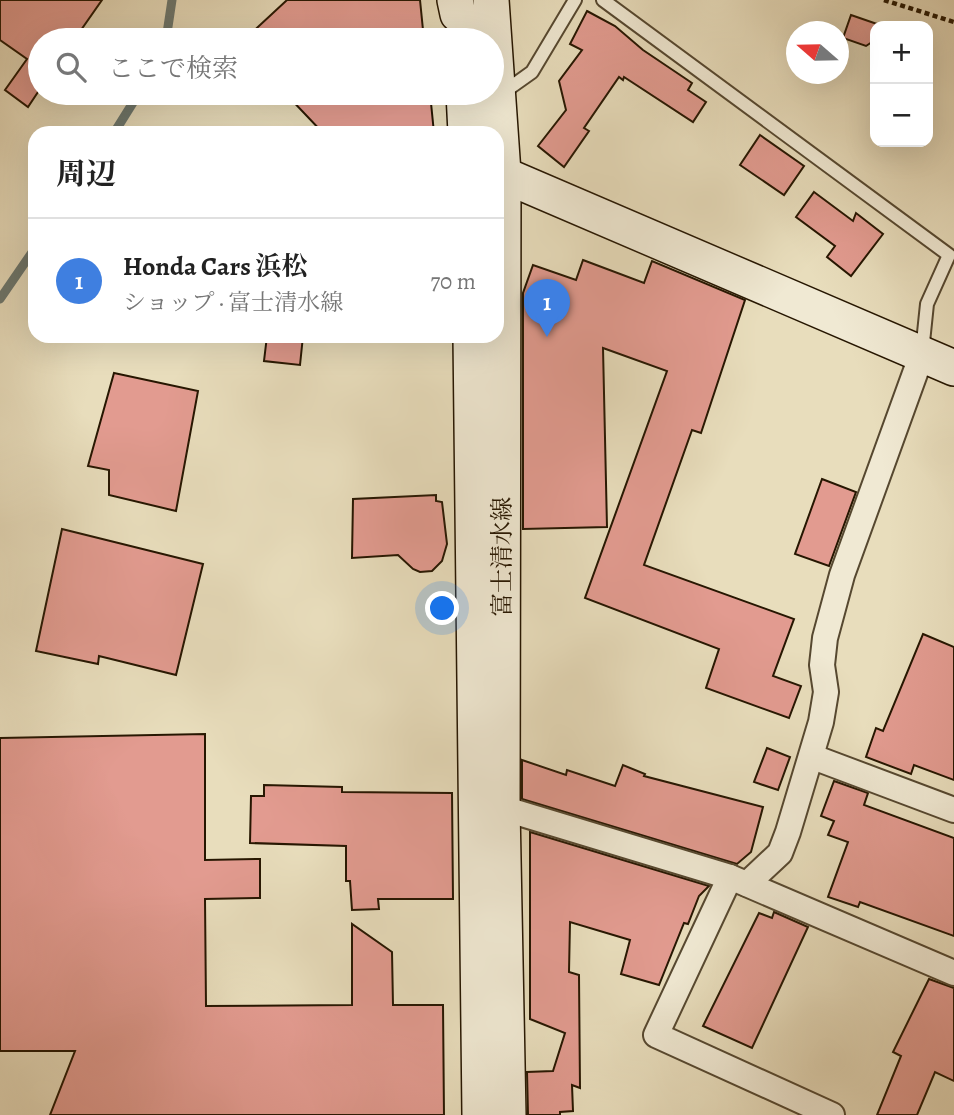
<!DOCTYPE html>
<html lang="ja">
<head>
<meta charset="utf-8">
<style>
	:root { --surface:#fff; --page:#f2f2f2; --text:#222; --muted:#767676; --line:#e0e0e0; --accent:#8f2418 }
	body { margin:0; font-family:Alegreya,"Noto Serif JP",serif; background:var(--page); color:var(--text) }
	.controls { position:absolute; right:21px; top:21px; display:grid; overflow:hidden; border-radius:14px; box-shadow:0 7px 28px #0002 }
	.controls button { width:63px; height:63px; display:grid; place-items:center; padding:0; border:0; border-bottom:2px solid var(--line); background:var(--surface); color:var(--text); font:35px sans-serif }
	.compass { position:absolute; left:786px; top:21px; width:63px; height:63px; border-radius:50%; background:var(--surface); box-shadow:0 7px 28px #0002; rotate:290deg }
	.you { position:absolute; left:443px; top:609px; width:24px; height:24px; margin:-18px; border:5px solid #fff; border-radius:50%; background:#1a73e8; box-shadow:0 0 0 10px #1a73e833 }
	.badge { display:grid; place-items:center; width:46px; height:46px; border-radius:50%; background:var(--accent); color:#fff; font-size:23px; font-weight:700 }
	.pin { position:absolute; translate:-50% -58px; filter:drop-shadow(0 2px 4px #0008) }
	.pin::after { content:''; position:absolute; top:37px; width:24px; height:21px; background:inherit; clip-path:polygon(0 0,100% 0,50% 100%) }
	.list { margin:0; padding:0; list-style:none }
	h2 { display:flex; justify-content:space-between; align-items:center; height:91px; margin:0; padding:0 28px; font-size:30px }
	h2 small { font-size:23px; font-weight:400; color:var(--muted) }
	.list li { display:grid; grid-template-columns:46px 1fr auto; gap:21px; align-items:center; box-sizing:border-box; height:126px; padding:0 28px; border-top:2px solid var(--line) }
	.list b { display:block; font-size:26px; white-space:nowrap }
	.list p { margin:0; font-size:23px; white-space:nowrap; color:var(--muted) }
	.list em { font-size:23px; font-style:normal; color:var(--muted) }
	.icon { flex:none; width:38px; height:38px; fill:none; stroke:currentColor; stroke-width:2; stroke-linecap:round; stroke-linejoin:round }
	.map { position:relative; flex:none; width:954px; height:1115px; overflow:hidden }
	.search { position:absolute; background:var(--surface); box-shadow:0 7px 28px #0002; left:28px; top:28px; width:476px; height:77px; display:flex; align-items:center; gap:18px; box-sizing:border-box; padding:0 24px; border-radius:38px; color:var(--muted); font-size:26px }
	.panel { position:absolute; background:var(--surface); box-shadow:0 7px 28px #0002; left:28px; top:126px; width:476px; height:217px; border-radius:21px }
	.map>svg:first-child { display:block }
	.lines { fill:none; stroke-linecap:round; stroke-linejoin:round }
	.stream { stroke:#6c7870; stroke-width:9 }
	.building { fill:#e29b90; stroke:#261601; stroke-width:2 }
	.lane-casing { stroke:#564830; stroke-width:16 }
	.street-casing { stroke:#564830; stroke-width:28 }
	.secondary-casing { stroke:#261601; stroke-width:38 }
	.path { stroke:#261601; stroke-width:4.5; stroke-dasharray:5 3.5; stroke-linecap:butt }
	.lane { stroke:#f0e9d3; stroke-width:12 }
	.street { stroke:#f0e9d3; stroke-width:24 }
	.secondary { stroke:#f0e9d3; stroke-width:35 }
	.labels { text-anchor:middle; stroke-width:5; stroke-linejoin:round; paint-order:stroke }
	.street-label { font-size:24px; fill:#261601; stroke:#f0e9d3 }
</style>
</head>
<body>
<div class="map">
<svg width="954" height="1115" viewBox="0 0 954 1115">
	<rect width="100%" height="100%" fill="#e8ddbc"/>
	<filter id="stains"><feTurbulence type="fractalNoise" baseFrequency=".00286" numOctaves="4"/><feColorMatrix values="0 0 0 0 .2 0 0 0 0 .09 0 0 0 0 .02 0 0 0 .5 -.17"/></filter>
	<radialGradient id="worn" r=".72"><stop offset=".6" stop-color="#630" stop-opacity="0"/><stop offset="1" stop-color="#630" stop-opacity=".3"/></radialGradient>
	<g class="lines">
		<g class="stream">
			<polyline points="166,40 172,0"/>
			<polyline points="114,133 139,93"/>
			<polyline points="0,299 35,248"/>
		</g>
	</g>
	<g class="building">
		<polygon points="0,0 102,0 74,40 40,40 40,89 28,107 5,90 27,59 0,40"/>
		<polygon points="287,0 420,0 424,40 244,40"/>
		<polygon points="587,11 615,26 643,50 692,83 688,90 706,102 693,122 624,77 623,80 619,77 584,128 589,131 564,167 538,146 566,110 559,81 582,50 570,44"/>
		<polygon points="851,15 880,25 875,26 875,40 866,46 843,38"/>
		<polygon points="285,93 430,93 434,133 323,133"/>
		<polygon points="760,135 804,166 784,195 740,165"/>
		<polygon points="814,192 853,221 856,213 883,234 851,276 827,257 835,246 796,217"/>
		<polygon points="583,260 644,283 652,261 745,300 701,433 692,430 644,565 794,619 773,676 801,686 789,718 706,688 719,649 585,598 667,371 603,348 607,527 523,529 523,293 533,265 576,280"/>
		<polygon points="267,336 303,336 300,365 264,361"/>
		<polygon points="114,373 198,391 176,511 109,495 109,470 88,466"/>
		<polygon points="822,479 856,492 829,566 795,554"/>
		<polygon points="436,495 436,501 442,502 447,544 442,561 432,571 420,572 413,569 398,555 352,558 353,499"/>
		<polygon points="62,529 203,564 176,675 99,656 98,664 36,651"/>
		<polygon points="923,634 954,647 954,780 914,765 911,774 866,757 876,728 883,731"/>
		<polygon points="205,734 205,860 260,859 260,898 205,899 206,1006 352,1005 352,924 392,952 393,1005 443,1005 444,1115 50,1115 75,1051 0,1051 0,738"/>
		<polygon points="767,748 790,757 778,790 754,782"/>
		<polygon points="522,760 566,775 567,770 615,786 623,765 645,774 644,776 763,807 751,852 737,864 522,799"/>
		<polygon points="834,781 868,793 864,805 954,838 954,936 860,902 858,907 828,897 848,842 828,835 834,821 821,816"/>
		<polygon points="264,785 342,787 342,792 452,793 453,899 378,899 379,909 352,910 350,881 346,881 346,846 250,843 251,796 264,796"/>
		<polygon points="530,832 709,886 699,896 688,924 684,923 659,985 621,974 630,940 570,922 569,972 579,975 580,1088 572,1085 573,1111 560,1112 560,1115 528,1115 527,1072 553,1071 565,1033 530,1019"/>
		<polygon points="774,912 808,927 752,1048 703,1026 759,913 772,918"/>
		<polygon points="929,979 954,988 954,1081 935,1072 917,1115 877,1115 901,1056 893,1052"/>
	</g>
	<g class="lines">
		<g class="lane-casing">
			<g id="lane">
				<polyline points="603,0 949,255 927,304 922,352"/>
				<polyline points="501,94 532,72 575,0"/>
			</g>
		</g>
		<g class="street-casing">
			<g id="street">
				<polyline points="813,757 954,810"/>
				<polyline points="502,808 730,877 954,973"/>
				<polyline points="730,877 656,1035 832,1115"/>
				<polyline points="747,884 780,853 788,832 821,722 826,692 822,665 825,638 842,575 922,354"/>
			</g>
		</g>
		<g class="secondary-casing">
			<g id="secondary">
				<polyline points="455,0 458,14 487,40"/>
				<polyline points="491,0 503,173 502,808 508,1115"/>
				<polyline points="464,93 466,133"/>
				<polyline points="497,172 954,368"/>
				<polyline points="471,336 480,1115"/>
			</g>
		</g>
		<polyline class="path" points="884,0 954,22"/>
		<use href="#lane" class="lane"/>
		<use href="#street" class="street"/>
		<use href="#secondary" class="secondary"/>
	</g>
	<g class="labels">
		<g class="street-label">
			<text transform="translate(502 557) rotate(-90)" y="8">富士清水線</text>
		</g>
	</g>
	<rect width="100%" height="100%" filter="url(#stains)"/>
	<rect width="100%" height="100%" fill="url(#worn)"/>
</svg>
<div class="controls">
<button>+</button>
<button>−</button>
</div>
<svg class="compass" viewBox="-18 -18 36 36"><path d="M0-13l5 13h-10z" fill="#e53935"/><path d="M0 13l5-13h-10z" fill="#767676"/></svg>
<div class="you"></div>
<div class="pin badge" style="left:547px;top:337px;background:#3f7fe0">1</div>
<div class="search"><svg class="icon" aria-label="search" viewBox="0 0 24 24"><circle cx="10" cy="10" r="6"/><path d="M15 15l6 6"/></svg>ここで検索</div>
<section class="panel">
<h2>周辺<small></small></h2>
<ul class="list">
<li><span class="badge" style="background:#3f7fe0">1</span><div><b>Honda Cars 浜松</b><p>ショップ · 富士清水線</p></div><em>70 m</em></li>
</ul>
</section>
</div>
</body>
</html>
